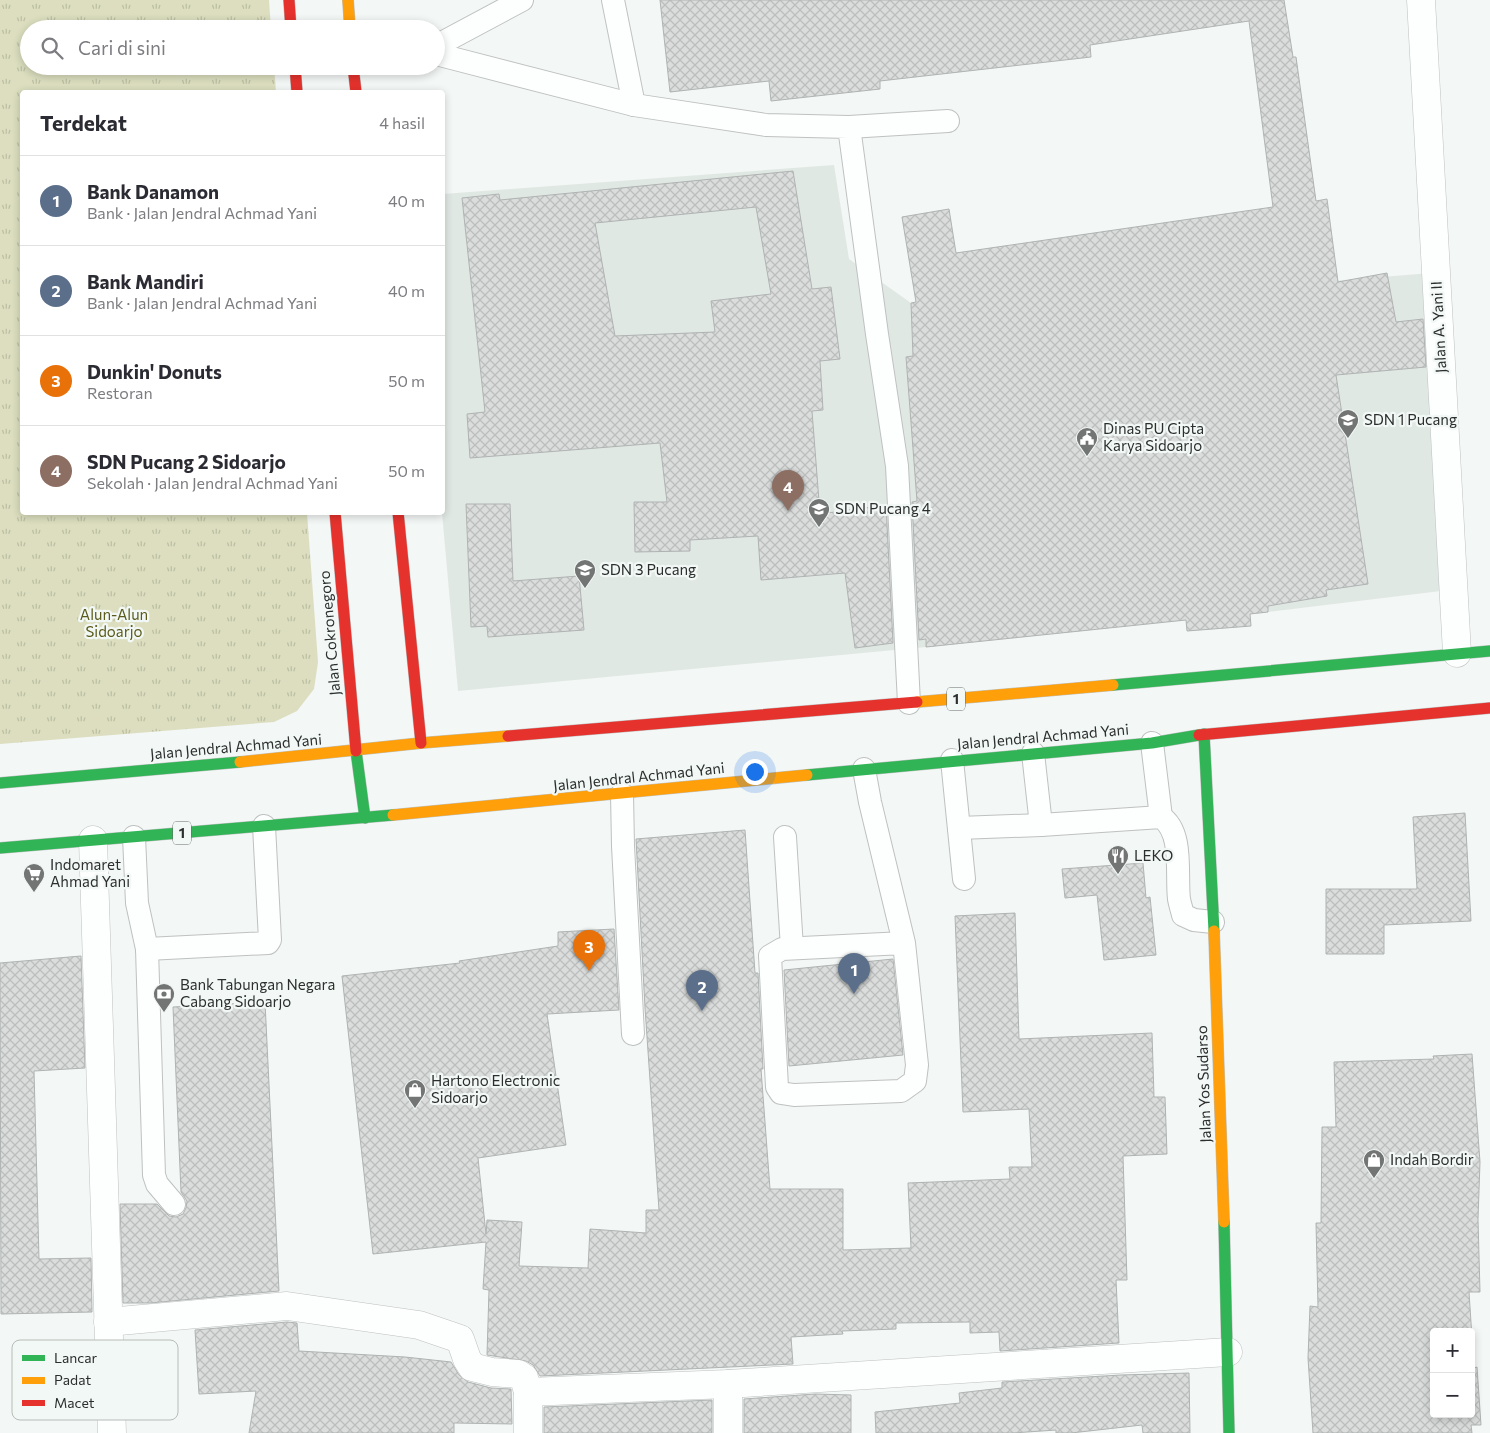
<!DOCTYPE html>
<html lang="id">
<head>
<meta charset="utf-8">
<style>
	:root { --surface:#fff; --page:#f2f2f3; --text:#2b2b33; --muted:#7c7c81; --line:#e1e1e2; --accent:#727574 }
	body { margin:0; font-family:Commissioner,sans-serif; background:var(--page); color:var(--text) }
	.controls { position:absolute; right:15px; bottom:15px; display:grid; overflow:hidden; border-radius:5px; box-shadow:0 2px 8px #0003 }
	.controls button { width:45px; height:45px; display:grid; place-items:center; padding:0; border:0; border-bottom:1px solid var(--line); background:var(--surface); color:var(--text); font:25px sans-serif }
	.you { position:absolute; left:754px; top:771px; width:18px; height:18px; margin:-12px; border:4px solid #fff; border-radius:50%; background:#1a73e8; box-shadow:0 0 0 8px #1a73e833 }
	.badge { display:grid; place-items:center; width:32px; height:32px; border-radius:50%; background:var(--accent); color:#fff; font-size:16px; font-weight:700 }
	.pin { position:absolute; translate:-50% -41px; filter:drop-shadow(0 1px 2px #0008) }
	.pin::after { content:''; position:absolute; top:26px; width:18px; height:15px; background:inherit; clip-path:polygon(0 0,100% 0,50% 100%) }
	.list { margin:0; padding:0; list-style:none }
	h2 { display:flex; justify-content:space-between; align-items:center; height:65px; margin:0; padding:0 20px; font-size:21px }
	h2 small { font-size:16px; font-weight:400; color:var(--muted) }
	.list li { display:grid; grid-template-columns:32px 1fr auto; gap:15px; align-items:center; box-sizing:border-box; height:90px; padding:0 20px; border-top:1px solid var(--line) }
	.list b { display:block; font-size:19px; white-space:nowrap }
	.list p { margin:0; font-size:16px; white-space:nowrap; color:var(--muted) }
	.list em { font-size:16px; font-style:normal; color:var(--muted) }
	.icon { flex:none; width:28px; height:28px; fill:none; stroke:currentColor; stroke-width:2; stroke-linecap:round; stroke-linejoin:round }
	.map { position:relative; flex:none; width:1490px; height:1433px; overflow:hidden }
	.search { position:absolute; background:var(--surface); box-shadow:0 2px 8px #0003; left:20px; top:20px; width:425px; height:55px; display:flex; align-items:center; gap:12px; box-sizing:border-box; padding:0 18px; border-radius:28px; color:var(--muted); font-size:19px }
	.panel { position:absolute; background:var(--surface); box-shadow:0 2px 8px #0003; left:20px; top:90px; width:425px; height:425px; border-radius:5px }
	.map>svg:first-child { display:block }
	.built { fill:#e0e8e4 }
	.grass { fill:url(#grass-tufts) }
	.building { fill:url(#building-cross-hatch); stroke:#afb3b1; fill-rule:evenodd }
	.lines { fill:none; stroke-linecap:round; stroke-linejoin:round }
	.lane-casing { stroke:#bec1c0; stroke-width:24 }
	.street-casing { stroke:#bec1c0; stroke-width:29 }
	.fast-casing { stroke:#bec1c0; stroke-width:12 }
	.slow-casing { stroke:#bec1c0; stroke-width:12 }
	.jam-casing { stroke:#bec1c0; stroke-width:12 }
	.lane { stroke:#fdfefe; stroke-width:22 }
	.street { stroke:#fdfefe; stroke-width:28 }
	.fast { stroke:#30b455; stroke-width:11 }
	.slow { stroke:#ff9f0a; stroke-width:11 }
	.jam { stroke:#e5322d; stroke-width:11 }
	.labels { text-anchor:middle; stroke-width:4.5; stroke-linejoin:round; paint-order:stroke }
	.shield { fill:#f2f8f5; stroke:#676b6a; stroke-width:1 }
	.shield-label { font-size:14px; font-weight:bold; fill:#2c2f2e }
	.street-label { font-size:15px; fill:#2c2f2e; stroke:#f2f8f5 }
	.poi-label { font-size:15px; fill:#2c2f2e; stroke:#f2f8f5; text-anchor:start }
	.park-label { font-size:15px; fill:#5b5a1a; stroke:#f2f8f5 }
	.key { fill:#f2f8f5; stroke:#b7bcb9; stroke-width:1 }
	.key-label { font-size:14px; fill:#2c2f2e }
</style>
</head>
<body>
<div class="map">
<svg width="1490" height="1433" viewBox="0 0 1490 1433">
	<defs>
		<pattern id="grass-tufts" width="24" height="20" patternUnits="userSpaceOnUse" patternTransform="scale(1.25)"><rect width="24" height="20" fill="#dcdebf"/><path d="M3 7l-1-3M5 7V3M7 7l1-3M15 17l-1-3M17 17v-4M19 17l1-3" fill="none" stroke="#bdbfa4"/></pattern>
		<pattern id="building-cross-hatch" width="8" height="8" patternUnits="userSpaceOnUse" patternTransform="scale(1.25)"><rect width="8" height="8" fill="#dadddc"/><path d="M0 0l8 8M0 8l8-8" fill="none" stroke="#bbbebd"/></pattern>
	</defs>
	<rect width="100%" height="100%" fill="#f3f7f5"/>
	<g class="built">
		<polygon points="834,165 849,259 911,303 926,647 458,691 442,513 443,194"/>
		<polygon points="1431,273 1449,590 1268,612 1244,288"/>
	</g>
	<polygon class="grass" points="0,0 269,0 271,29 29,29 29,66 274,66 276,92 22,92 22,512 307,513 318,662 314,689 297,711 274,722 0,744"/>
	<g class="building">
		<polygon points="660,0 1284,0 1293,57 1296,57 1316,201 1327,199 1338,282 1387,273 1396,322 1423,319 1426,367 1336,375 1368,584 1326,590 1327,596 1268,606 1268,612 1250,614 1251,626 1187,631 1186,620 926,647 926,639 919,640 912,502 917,501 906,357 913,356 911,303 916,302 902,217 949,209 956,253 1273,207 1249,21 1090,45 1091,57 880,81 880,89 771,101 769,81 670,92"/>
		<path d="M 793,171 L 812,289 L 831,287 L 840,359 L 820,361 L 823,410 L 812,411 L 820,514 L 886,505 L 893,643 L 855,648 L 845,573 L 761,580 L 758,536 L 690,540 L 690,551 L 635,552 L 634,502 L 667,502 L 660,443 L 470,458 L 467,414 L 485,412 L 462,198 L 499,194 L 500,200 ZM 756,207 L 771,294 L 711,301 L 715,332 L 615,336 L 595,223 Z"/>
		<polygon points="466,504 510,504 513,581 579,576 584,630 488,637 487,626 471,627"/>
		<polygon points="1465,813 1471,921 1384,925 1384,954 1326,954 1326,889 1417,889 1413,817"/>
		<polygon points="745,830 755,973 758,973 763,1069 761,1069 770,1189 843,1189 843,1250 911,1248 908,1183 1010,1179 1009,1167 1032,1167 1029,1109 963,1112 955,916 1015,913 1019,1039 1152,1033 1154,1097 1165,1097 1167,1154 1123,1156 1127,1280 1116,1280 1119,1343 1000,1351 999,1332 970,1333 970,1322 896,1323 896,1329 842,1331 843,1334 791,1337 793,1364 540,1376 533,1365 526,1361 487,1355 489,1290 483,1289 486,1242 373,1254 342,976 460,963 459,961 558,946 558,932 614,929 619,1010 547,1014 566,1145 478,1158 486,1234 487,1220 522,1222 519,1266 588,1268 590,1229 646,1233 646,1210 659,1210 645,1008 636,839"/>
		<polygon points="1143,863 1146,898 1150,897 1156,955 1104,960 1097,895 1065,898 1062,869"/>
		<polygon points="81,956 85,1068 34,1071 39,1259 91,1258 92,1312 1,1314 0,963"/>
		<polygon points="893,959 903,1055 789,1066 784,970"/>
		<polygon points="265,1002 279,1291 150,1303 123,1303 120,1204 157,1204 169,1216 176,1217 183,1214 186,1208 187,1201 181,1192 173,1007"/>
		<path d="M 1472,1054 L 1480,1162 L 1478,1219 L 1480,1292 L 1469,1292 L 1474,1368 L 1477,1367 L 1481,1425 L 1471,1425 L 1472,1433 L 1313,1433 L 1308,1358 L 1310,1306 L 1318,1307 L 1316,1223 L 1321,1223 L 1322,1127 L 1336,1127 L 1334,1062 L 1434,1059 L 1433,1056 ZM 1434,1332 L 1471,1332 L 1471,1414 L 1434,1414 Z"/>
		<polygon points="287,1322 297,1323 299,1351 405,1357 451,1362 459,1375 468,1382 491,1388 511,1389 512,1424 454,1423 454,1433 249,1433 256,1391 199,1394 195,1330"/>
		<polygon points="1189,1373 1190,1433 1143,1433 1142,1425 1071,1433 1056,1433 1056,1430 1013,1433 876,1433 875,1412 960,1403 959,1393 1002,1388 1002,1382 1121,1375"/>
		<polygon points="815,1394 851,1395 851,1433 744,1433 744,1399"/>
		<polygon points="712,1400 712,1433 544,1433 544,1407"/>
	</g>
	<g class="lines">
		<g class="lane-casing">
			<g id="lane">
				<polyline points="613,0 634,105"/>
				<polyline points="436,46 522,0"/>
				<polyline points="436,54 634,105 766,125 849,127 877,334 897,466 909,703"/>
				<polyline points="849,127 948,121"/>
				<polyline points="1152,743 1161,817"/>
				<polyline points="1033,753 1041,825"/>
				<polyline points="952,760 964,879"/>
				<polyline points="864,769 870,802 904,943 917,1065 915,1081 901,1091 794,1095 781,1093 777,1087 770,956 782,949 904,943"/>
				<polyline points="622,794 623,846 633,1034"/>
				<path d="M 959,828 L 1041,825 L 1161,817 C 1184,832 1176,875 1179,899 C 1180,905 1182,910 1183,915 L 1194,920 L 1213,922"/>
				<polyline points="134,837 137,903 147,949 154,1175 157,1184 174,1204"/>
				<polyline points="785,837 792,948"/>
				<polyline points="147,949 268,943 270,940 264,826"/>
			</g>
		</g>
		<g class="street-casing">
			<g id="street">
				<polyline points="1421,0 1457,653"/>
				<polyline points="93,840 112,1433"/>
				<polyline points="108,1322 287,1306 419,1325 460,1339 467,1359 472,1367 492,1372 518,1374 524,1378 528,1392 528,1433"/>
				<polyline points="728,1384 728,1433"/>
				<polyline points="528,1392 728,1384 1228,1352"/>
			</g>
		</g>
		<g class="fast-casing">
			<g id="fast">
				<polyline points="1113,685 1490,651"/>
				<polyline points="1204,734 1214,931"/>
				<polyline points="356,751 365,818"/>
				<polyline points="807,775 1152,743 1199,735"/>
				<polyline points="0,783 240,762"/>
				<polyline points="0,848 393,815"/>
				<polyline points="1224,1222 1229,1433"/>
			</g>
		</g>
		<g class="slow-casing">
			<g id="slow">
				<polyline points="348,0 350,29"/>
				<polyline points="917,702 1113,685"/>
				<polyline points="240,762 421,743 508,736"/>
				<polyline points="393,815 807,775"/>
				<polyline points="1214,931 1224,1222"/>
			</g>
		</g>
		<g class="jam-casing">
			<g id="jam">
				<polyline points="289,0 291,29"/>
				<polyline points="295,66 297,92"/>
				<polyline points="353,66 356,92"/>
				<polyline points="335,512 356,751"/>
				<polyline points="398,512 421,743"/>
				<polyline points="1199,735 1490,708"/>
				<polyline points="508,736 917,702"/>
			</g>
		</g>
		<use href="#lane" class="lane"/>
		<use href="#street" class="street"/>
		<use href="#fast" class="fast"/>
		<use href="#slow" class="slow"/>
		<use href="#jam" class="jam"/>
	</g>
	<defs>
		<g id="school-pin" transform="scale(1.125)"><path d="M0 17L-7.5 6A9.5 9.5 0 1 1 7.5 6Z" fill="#727574" stroke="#f2f8f5"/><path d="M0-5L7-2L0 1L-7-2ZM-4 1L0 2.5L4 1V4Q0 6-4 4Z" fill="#fff"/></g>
		<g id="civic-pin" transform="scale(1.125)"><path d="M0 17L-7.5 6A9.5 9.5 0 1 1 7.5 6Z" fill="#727574" stroke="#f2f8f5"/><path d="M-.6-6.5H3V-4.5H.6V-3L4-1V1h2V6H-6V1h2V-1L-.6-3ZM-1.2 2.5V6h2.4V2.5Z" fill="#fff"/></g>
		<g id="restaurant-pin" transform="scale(1.125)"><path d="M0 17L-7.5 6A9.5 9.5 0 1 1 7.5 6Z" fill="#727574" stroke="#f2f8f5"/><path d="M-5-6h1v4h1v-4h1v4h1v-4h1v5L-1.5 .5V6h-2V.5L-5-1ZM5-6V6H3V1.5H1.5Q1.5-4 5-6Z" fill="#fff"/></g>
		<g id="supermarket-pin" transform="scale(1.125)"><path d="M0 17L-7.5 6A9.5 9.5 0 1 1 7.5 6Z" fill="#727574" stroke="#f2f8f5"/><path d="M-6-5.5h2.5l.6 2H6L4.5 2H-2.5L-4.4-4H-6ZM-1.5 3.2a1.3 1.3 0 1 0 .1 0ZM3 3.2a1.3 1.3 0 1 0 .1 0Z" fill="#fff"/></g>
		<g id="bank-pin" transform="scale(1.125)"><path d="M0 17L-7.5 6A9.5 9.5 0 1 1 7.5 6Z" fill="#727574" stroke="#f2f8f5"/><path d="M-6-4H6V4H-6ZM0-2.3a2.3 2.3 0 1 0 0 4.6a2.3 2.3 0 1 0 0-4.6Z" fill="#fff"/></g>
		<g id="shop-pin" transform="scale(1.125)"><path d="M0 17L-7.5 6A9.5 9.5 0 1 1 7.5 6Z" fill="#727574" stroke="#f2f8f5"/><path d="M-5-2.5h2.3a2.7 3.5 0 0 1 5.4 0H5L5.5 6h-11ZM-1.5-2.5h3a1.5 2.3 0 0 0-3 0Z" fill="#fff"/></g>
	</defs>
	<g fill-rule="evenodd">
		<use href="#school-pin" x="1348" y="420"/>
		<use href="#civic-pin" x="1087" y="438"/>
		<use href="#school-pin" x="819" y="509"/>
		<use href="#school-pin" x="585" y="570"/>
		<use href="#restaurant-pin" x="1118" y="856"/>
		<use href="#supermarket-pin" x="34" y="874"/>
		<use href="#bank-pin" x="164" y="994"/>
		<use href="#shop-pin" x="415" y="1090"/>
		<use href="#shop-pin" x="1374" y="1160"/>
	</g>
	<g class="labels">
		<g class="shield">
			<rect x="947" y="687.5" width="18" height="23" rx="4"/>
			<rect x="173" y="821.5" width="18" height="23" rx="4"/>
		</g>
		<g class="shield-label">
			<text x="956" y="704">1</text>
			<text x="182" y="838">1</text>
		</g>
		<g class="street-label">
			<text transform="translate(1439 327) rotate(-93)" y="5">Jalan A. Yani II</text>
			<text transform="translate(330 633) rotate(-95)" y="5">Jalan Cokronegoro</text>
			<text transform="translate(1043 737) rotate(-5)" y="5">Jalan Jendral Achmad Yani</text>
			<text transform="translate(236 747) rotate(-5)" y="5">Jalan Jendral Achmad Yani</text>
			<text transform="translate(639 777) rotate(-6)" y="5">Jalan Jendral Achmad Yani</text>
			<text transform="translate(1204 1084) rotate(-92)" y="5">Jalan Yos Sudarso</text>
		</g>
		<g class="poi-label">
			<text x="1364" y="425">SDN 1 Pucang</text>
			<text x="1103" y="434">Dinas PU Cipta<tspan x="1103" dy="17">Karya Sidoarjo</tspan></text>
			<text x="835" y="514">SDN Pucang 4</text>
			<text x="601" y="575">SDN 3 Pucang</text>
			<text x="1134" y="861">LEKO</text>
			<text x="50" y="870">Indomaret<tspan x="50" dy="17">Ahmad Yani</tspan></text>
			<text x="180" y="990">Bank Tabungan Negara<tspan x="180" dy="17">Cabang Sidoarjo</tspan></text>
			<text x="431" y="1086">Hartono Electronic<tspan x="431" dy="17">Sidoarjo</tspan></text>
			<text x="1390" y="1165">Indah Bordir</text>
		</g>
		<g class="park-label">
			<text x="114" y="620">Alun-Alun<tspan x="114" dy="17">Sidoarjo</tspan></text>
		</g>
	</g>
	<rect x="12" y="1340" width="166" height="80" rx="8" class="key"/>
	<rect x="22" y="1355" width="23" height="6" fill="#30b455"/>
	<rect x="22" y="1377" width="23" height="7" fill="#ff9f0a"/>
	<rect x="22" y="1400" width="23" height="6" fill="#e5322d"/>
	<g class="key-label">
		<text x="54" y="1363">Lancar</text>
		<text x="54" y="1385">Padat</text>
		<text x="54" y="1408">Macet</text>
	</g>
</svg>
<div class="controls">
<button>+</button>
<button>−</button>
</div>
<div class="you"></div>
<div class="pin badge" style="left:854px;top:994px;background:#5c6f8a">1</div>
<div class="pin badge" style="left:702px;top:1011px;background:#5c6f8a">2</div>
<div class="pin badge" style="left:589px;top:971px;background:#e8710a">3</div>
<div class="pin badge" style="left:788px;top:511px;background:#8d6e63">4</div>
<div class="search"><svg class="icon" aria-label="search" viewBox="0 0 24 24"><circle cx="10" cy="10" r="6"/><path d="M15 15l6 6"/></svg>Cari di sini</div>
<section class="panel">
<h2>Terdekat<small>4 hasil</small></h2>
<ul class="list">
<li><span class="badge" style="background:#5c6f8a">1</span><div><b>Bank Danamon</b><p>Bank · Jalan Jendral Achmad Yani</p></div><em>40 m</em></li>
<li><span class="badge" style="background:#5c6f8a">2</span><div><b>Bank Mandiri</b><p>Bank · Jalan Jendral Achmad Yani</p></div><em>40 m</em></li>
<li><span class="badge" style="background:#e8710a">3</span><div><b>Dunkin' Donuts</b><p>Restoran</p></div><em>50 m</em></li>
<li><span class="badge" style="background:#8d6e63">4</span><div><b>SDN Pucang 2 Sidoarjo</b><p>Sekolah · Jalan Jendral Achmad Yani</p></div><em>50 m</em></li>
</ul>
</section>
</div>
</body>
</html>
